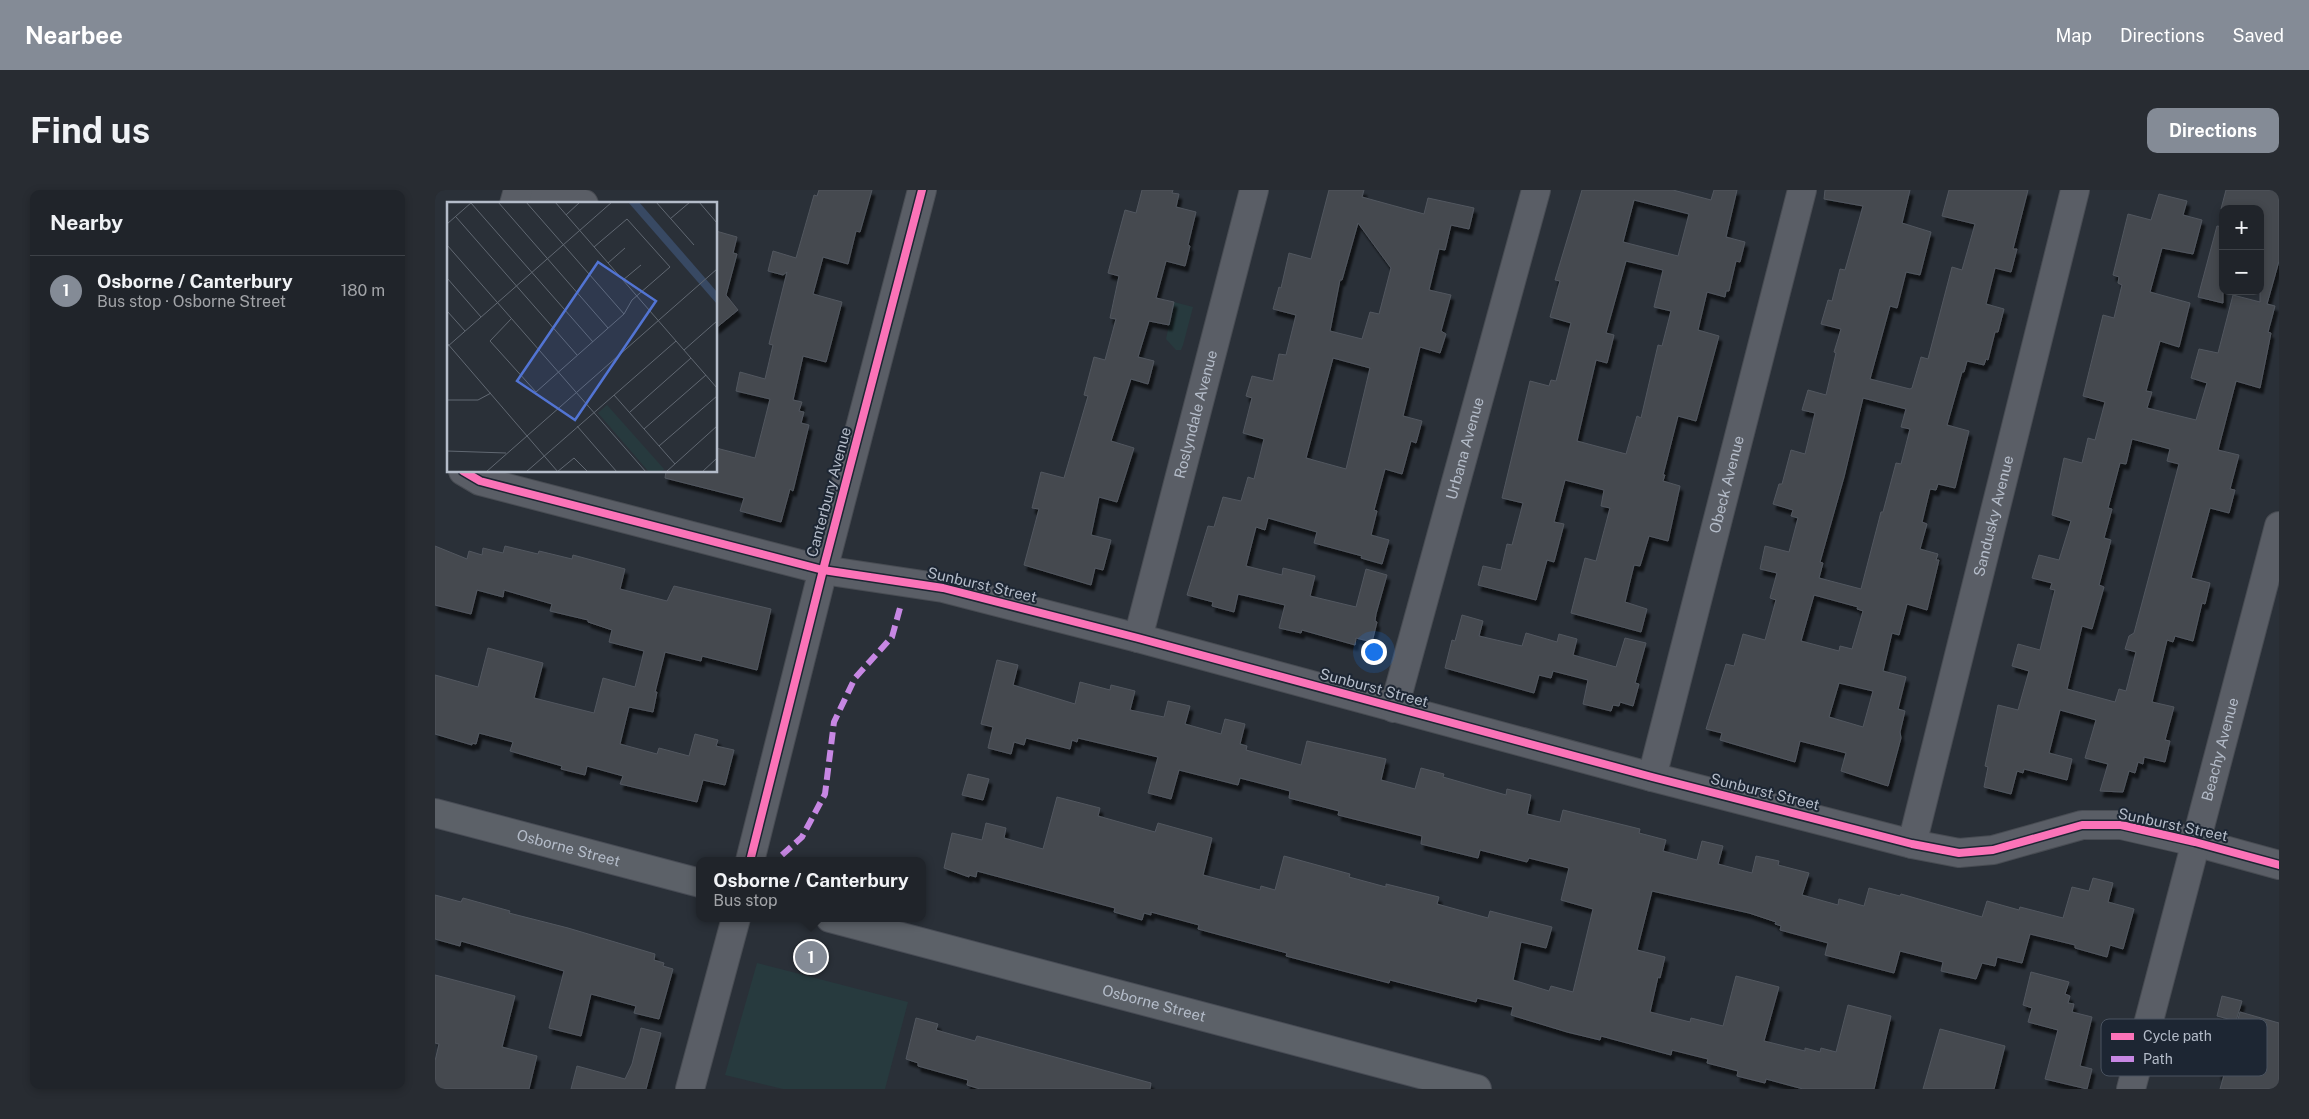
<!DOCTYPE html>
<html lang="en">
<head>
<meta charset="utf-8">
<style>
	:root { --surface:#20242a; --page:#282c32; --text:#f1f3f6; --muted:#a2a4a8; --line:#3d4147; --accent:#848b96 }
	body { margin:0; font-family:"Public Sans",sans-serif; background:var(--page); color:var(--text) }
	.controls { position:absolute; right:15px; top:15px; display:grid; overflow:hidden; border-radius:10px; box-shadow:0 2px 8px #0003 }
	.controls button { width:45px; height:45px; display:grid; place-items:center; padding:0; border:0; border-bottom:1px solid var(--line); background:var(--surface); color:var(--text); font:25px sans-serif }
	.you { position:absolute; left:938px; top:461px; width:18px; height:18px; margin:-12px; border:4px solid #fff; border-radius:50%; background:#1a73e8; box-shadow:0 0 0 8px #1a73e833 }
	.badge { display:grid; place-items:center; width:32px; height:32px; border-radius:50%; background:var(--accent); color:#fff; font-size:16px; font-weight:700 }
	.pin { position:absolute; translate:-50% -50%; border:2px solid #fff; box-shadow:0 1px 5px #0006 }
	.popup { position:absolute; left:261px; top:667px; width:230px; height:65px; box-sizing:border-box; display:grid; place-content:center; border-radius:10px; background:var(--surface); filter:drop-shadow(0 1px 4px #0005); font-size:16px; white-space:nowrap; color:var(--muted) }
	.popup b { font-size:19px; color:var(--text) }
	.popup::after { content:''; position:absolute; left:50%; top:100%; margin-left:-10px; border:10px solid transparent; border-top-color:var(--surface) }
	.list { margin:0; padding:0; list-style:none }
	h2 { display:flex; justify-content:space-between; align-items:center; height:65px; margin:0; padding:0 20px; font-size:21px }
	h2 small { font-size:16px; font-weight:400; color:var(--muted) }
	.list li { display:grid; grid-template-columns:32px 1fr auto; gap:15px; align-items:center; box-sizing:border-box; height:70px; padding:0 20px; border-top:1px solid var(--line) }
	.list b { display:block; font-size:19px; white-space:nowrap }
	.list p { margin:0; font-size:16px; white-space:nowrap; color:var(--muted) }
	.list em { font-size:16px; font-style:normal; color:var(--muted) }
	.map { position:relative; flex:none; width:1844px; height:899px; overflow:hidden; border-radius:10px }
	header { display:flex; align-items:center; gap:30px; box-sizing:border-box; height:70px; padding:0 25px; background:var(--accent); color:#fff }
	header strong { font-size:24px }
	nav { display:flex; gap:28px; margin-inline-start:auto; font-size:18px }
	.intro { display:flex; align-items:center; justify-content:space-between; box-sizing:border-box; height:120px; padding:0 30px }
	h1 { margin:0; font-size:35px }
	.button { padding:12px 22px; border-radius:10px; background:var(--accent); color:#fff; font-size:18px; font-weight:700 }
	main { display:flex; gap:30px; padding:0 30px }
	aside { flex:1; background:var(--surface); border-radius:10px; box-shadow:0 2px 8px #0003 }
	.map>svg:first-child { display:block }
	.green { fill:#273a3e }
	.building { fill:#444950; stroke:#52575f; fill-rule:evenodd; filter:url(#shadow) }
	.lines { fill:none; stroke-linecap:round; stroke-linejoin:round }
	.minor-casing { stroke:#484c53; stroke-width:30 }
	.tertiary-casing { stroke:#484c53; stroke-width:30 }
	.primary-casing { stroke:#484c55; stroke-width:30 }
	.minor { stroke:#5a5e66; stroke-width:28 }
	.tertiary { stroke:#5a5e66; stroke-width:28 }
	.primary { stroke:#5c6168; stroke-width:28 }
	.quiet { stroke:#c787e3; stroke-width:6; stroke-dasharray:12 6; stroke-linecap:butt }
	.cycleway-casing { stroke:#1d2633; stroke-width:11 }
	.cycleway { stroke:#fb73b8; stroke-width:8 }
	.labels { text-anchor:middle; stroke-width:4; stroke-linejoin:round; paint-order:stroke }
	.street-label { font-size:15px; fill:#b4bcc9; stroke:#1d2633 }
	.inset-road { fill:none; stroke:#616872; stroke-width:1 }
	.view { fill:#5274d3; fill-opacity:0.15; stroke:#5274d3; stroke-width:2.5 }
	.inset-edge { fill:none; stroke:#b4bcc9; stroke-width:2.5 }
	.key { fill:#1d2633; stroke:#4a5360; stroke-width:1 }
	.key-label { font-size:14px; fill:#b4bcc9 }
</style>
</head>
<body>
<header>
<strong>Nearbee</strong>
<nav><a>Map</a><a>Directions</a><a>Saved</a></nav>
</header>
<div class="intro"><h1>Find us</h1><a class="button">Directions</a></div>
<main>
<aside>
<h2>Nearby<small></small></h2>
<ul class="list">
<li><span class="badge">1</span><div><b>Osborne / Canterbury</b><p>Bus stop · Osborne Street</p></div><em>180 m</em></li>
</ul>
</aside>
<div class="map">
<svg width="1844" height="899" viewBox="0 0 1844 899">
	<defs>
		<filter id="shadow"><feDropShadow dx="3" dy="5.5" stdDeviation="1" flood-color="#0009"/></filter>
	</defs>
	<rect width="100%" height="100%" fill="#2a3038"/>
	<g class="green">
		<polygon points="739,112 758,117 748,155 746,160 741,160 731,149"/>
		<polygon points="322,773 473,812 450,899 348,899 290,885"/>
	</g>
	<g class="building">
		<polygon points="384,0 437,0 425,42 421,41 413,74 388,67 378,104 407,112 391,172 368,166 358,210 367,212 364,221 369,222 366,233 374,235 358,301 355,299 346,332 305,321 309,308 230,288 231,281 281,281 281,258 320,268 335,209 301,201 305,182 330,189 338,155 334,154 352,82 348,85 333,81 338,61 361,68 379,5 382,6"/>
		<polygon points="707,0 738,0 737,3 744,4 741,17 761,22 753,55 755,56 750,76 731,71 721,108 739,112 734,135 714,131 703,167 719,171 713,194 696,189 676,251 699,258 682,312 664,307 656,345 676,350 668,380 660,378 656,395 589,375 604,319 597,318 606,282 629,288 653,206 649,205 659,167 670,170 681,129 675,128 684,86 673,83 690,20 701,23"/>
		<path d="M 894,0 L 929,0 L 927,7 L 989,24 L 993,8 L 1039,18 L 1034,39 L 1016,35 L 1010,60 L 1004,59 L 994,100 L 1016,105 L 1006,141 L 1011,144 L 1005,163 L 985,157 L 968,226 L 987,231 L 981,253 L 976,251 L 967,284 L 950,279 L 939,320 L 942,321 L 936,345 L 954,350 L 947,374 L 926,368 L 927,366 L 879,353 L 882,342 L 833,328 L 830,340 L 821,337 L 811,376 L 847,385 L 848,378 L 880,386 L 875,406 L 921,417 L 931,379 L 952,385 L 941,424 L 940,431 L 942,432 L 937,452 L 921,448 L 920,455 L 867,440 L 866,443 L 844,438 L 850,415 L 803,404 L 799,422 L 777,416 L 778,412 L 752,405 L 773,336 L 779,337 L 788,307 L 806,311 L 813,287 L 819,289 L 829,249 L 808,243 L 817,208 L 811,206 L 817,186 L 838,191 L 844,164 L 851,165 L 861,125 L 838,119 L 844,97 L 846,98 L 854,63 L 876,69 ZM 923,33 L 956,78 L 944,124 L 935,122 L 927,149 L 895,141 L 905,90 L 907,90 ZM 898,168 L 935,178 L 911,279 L 871,268 Z"/>
		<path d="M 1147,0 L 1238,0 L 1276,10 L 1279,0 L 1302,0 L 1291,47 L 1310,52 L 1305,72 L 1301,71 L 1294,101 L 1291,101 L 1290,107 L 1272,102 L 1263,140 L 1284,146 L 1261,231 L 1243,226 L 1228,285 L 1230,285 L 1228,291 L 1245,296 L 1233,351 L 1214,346 L 1205,376 L 1199,375 L 1190,412 L 1212,419 L 1206,442 L 1136,423 L 1150,368 L 1161,371 L 1175,318 L 1166,316 L 1169,300 L 1130,290 L 1119,332 L 1129,334 L 1119,372 L 1112,370 L 1101,410 L 1043,395 L 1048,376 L 1066,380 L 1072,354 L 1077,355 L 1088,313 L 1067,308 L 1095,191 L 1114,196 L 1116,190 L 1121,191 L 1136,133 L 1115,127 L 1125,91 L 1120,90 ZM 1199,10 L 1254,24 L 1243,66 L 1188,52 ZM 1191,71 L 1228,80 L 1219,117 L 1236,121 L 1227,156 L 1223,155 L 1206,228 L 1202,226 L 1191,264 L 1142,251 L 1161,170 L 1172,173 L 1179,145 L 1171,143 Z"/>
		<path d="M 1390,0 L 1475,0 L 1467,33 L 1496,42 L 1485,85 L 1471,82 L 1462,118 L 1455,116 L 1435,189 L 1475,199 L 1477,198 L 1486,167 L 1493,169 L 1517,77 L 1527,80 L 1540,34 L 1507,26 L 1514,0 L 1593,0 L 1578,59 L 1582,59 L 1576,82 L 1560,78 L 1551,114 L 1569,119 L 1563,142 L 1560,142 L 1553,170 L 1551,169 L 1549,175 L 1532,171 L 1529,182 L 1527,182 L 1512,235 L 1534,241 L 1520,298 L 1503,294 L 1501,300 L 1495,299 L 1487,332 L 1492,334 L 1485,359 L 1503,364 L 1501,370 L 1504,370 L 1492,420 L 1472,414 L 1464,445 L 1457,443 L 1448,481 L 1471,487 L 1463,519 L 1470,521 L 1465,542 L 1466,548 L 1453,596 L 1406,581 L 1411,563 L 1365,551 L 1360,572 L 1285,550 L 1287,543 L 1271,539 L 1291,474 L 1299,476 L 1308,444 L 1330,450 L 1341,410 L 1335,408 L 1342,383 L 1325,379 L 1330,356 L 1354,362 L 1363,328 L 1356,326 L 1358,320 L 1338,314 L 1344,294 L 1347,294 L 1356,260 L 1370,264 L 1380,223 L 1367,220 L 1373,200 L 1391,205 L 1401,163 L 1399,162 L 1406,139 L 1386,134 L 1393,110 L 1397,111 L 1405,79 L 1410,80 L 1428,16 L 1389,9 ZM 1428,208 L 1471,219 L 1466,237 L 1475,239 L 1466,274 L 1461,273 L 1448,322 L 1446,322 L 1426,399 L 1384,388 L 1388,373 L 1385,372 L 1409,287 ZM 1379,405 L 1423,417 L 1422,419 L 1428,421 L 1417,459 L 1405,456 L 1404,461 L 1366,451 ZM 1404,493 L 1438,501 L 1428,537 L 1394,527 Z"/>
		<path d="M 1791,0 L 1844,0 L 1844,71 L 1832,114 L 1840,116 L 1833,142 L 1836,143 L 1825,198 L 1801,191 L 1783,260 L 1804,265 L 1795,299 L 1800,300 L 1794,323 L 1775,318 L 1756,388 L 1775,393 L 1770,414 L 1767,413 L 1758,451 L 1740,446 L 1738,452 L 1732,450 L 1717,512 L 1739,517 L 1730,550 L 1735,551 L 1730,572 L 1709,567 L 1708,574 L 1703,572 L 1700,583 L 1694,581 L 1688,602 L 1665,601 L 1673,574 L 1650,568 L 1661,530 L 1625,520 L 1614,563 L 1637,569 L 1632,590 L 1589,579 L 1588,583 L 1582,581 L 1576,604 L 1549,597 L 1553,577 L 1550,576 L 1563,515 L 1583,520 L 1594,481 L 1577,476 L 1583,454 L 1605,460 L 1620,400 L 1615,399 L 1617,393 L 1597,388 L 1604,365 L 1624,370 L 1636,331 L 1617,325 L 1629,268 L 1647,273 L 1653,248 L 1660,250 L 1670,212 L 1648,206 L 1668,125 L 1679,128 L 1687,95 L 1683,93 L 1684,87 L 1678,85 L 1693,24 L 1716,30 L 1724,4 L 1752,11 L 1748,25 L 1767,30 L 1758,64 L 1727,58 L 1715,102 L 1755,113 L 1744,157 L 1725,151 L 1711,201 L 1717,202 L 1712,218 L 1761,230 L 1772,193 L 1756,188 L 1764,159 L 1783,163 L 1798,105 L 1825,112 L 1825,19 L 1786,19 ZM 1697,249 L 1735,259 L 1732,271 L 1744,274 L 1699,443 L 1694,446 L 1690,459 L 1701,462 L 1691,501 L 1684,499 L 1680,512 L 1632,499 L 1647,436 L 1657,439 L 1669,397 L 1664,395 L 1676,350 L 1669,348 L 1677,319 L 1673,318 L 1685,273 L 1691,274 Z"/>
		<polygon points="1782,36 1788,37 1788,113 1763,107"/>
		<polygon points="281,41 302,47 298,63 302,64 291,105 303,120 281,138"/>
		<polygon points="0,356 32,369 34,361 47,365 48,358 68,363 70,356 103,364 104,361 137,369 138,365 190,379 185,399 232,411 239,396 336,419 322,480 267,466 266,471 230,462 220,502 222,502 218,522 194,517 185,554 222,564 224,558 254,566 260,544 283,550 281,556 299,560 290,595 268,590 262,612 185,594 188,586 152,576 150,585 126,579 127,576 75,561 78,552 44,543 41,554 37,553 37,555 0,544 0,485 43,497 53,458 108,473 99,508 159,523 168,488 200,497 209,461 174,452 177,440 153,432 153,430 115,421 117,414 69,400 68,407 42,400 36,424 0,415"/>
		<polygon points="1027,425 1048,431 1044,446 1087,456 1091,443 1122,452 1124,444 1142,449 1138,465 1181,477 1190,448 1211,453 1200,493 1204,494 1198,516 1185,512 1184,516 1178,515 1176,521 1148,514 1153,490 1118,481 1116,488 1104,485 1099,503 1010,478 1017,450 1020,451"/>
		<polygon points="562,470 583,475 578,495 640,514 645,492 675,500 676,495 700,501 695,520 729,527 733,511 755,516 750,534 786,544 790,529 810,534 805,554 812,556 811,560 866,575 872,551 951,569 946,590 980,599 986,578 1009,584 1008,587 1071,605 1072,599 1096,605 1092,624 1125,632 1128,620 1205,639 1204,643 1231,650 1228,661 1262,670 1267,651 1288,656 1283,674 1317,683 1321,666 1344,671 1343,675 1374,683 1367,705 1403,715 1404,709 1429,716 1434,698 1465,706 1466,704 1547,727 1552,711 1584,720 1585,717 1628,728 1637,697 1654,701 1658,688 1678,693 1673,712 1699,719 1688,759 1675,755 1672,767 1640,758 1640,755 1595,744 1587,773 1562,767 1560,776 1547,773 1541,789 1506,781 1508,772 1465,761 1459,783 1390,765 1393,753 1345,740 1346,736 1340,734 1341,732 1314,723 1217,701 1202,760 1230,767 1225,788 1223,787 1215,822 1255,832 1256,828 1288,836 1301,786 1344,797 1329,851 1370,861 1370,858 1385,862 1386,858 1401,862 1413,815 1456,826 1439,899 1368,899 1331,889 1330,893 1302,886 1303,881 1272,873 1273,869 1237,860 1236,865 1166,846 1165,850 1132,842 1076,825 1078,817 1042,808 1041,812 955,790 954,793 851,766 852,763 763,739 764,735 716,722 716,725 709,723 707,730 679,722 680,718 542,681 541,687 534,685 534,687 509,678 517,643 547,650 551,633 571,638 569,648 608,659 622,607 665,618 663,626 720,642 723,633 777,648 768,685 825,700 826,696 840,700 849,666 915,684 914,687 951,697 951,694 1004,707 1002,714 1053,728 1055,721 1117,737 1111,758 1086,752 1078,790 1114,801 1116,796 1138,802 1158,719 1126,710 1134,678 1094,668 1092,672 1045,660 1043,668 986,654 987,646 903,625 904,621 854,608 855,601 805,588 803,595 744,580 736,609 713,603 723,567 643,548 642,552 637,550 635,559 591,548 589,555 579,552 576,564 553,558 558,537 546,534"/>
		<polygon points="533,584 554,589 548,610 527,605"/>
		<polygon points="0,705 26,712 28,708 75,721 74,723 133,738 220,764 219,770 229,773 228,776 238,779 224,829 199,823 201,816 156,804 146,846 114,838 129,781 26,751 25,756 0,749"/>
		<polygon points="1596,782 1634,792 1630,804 1635,806 1633,813 1639,814 1637,822 1657,827 1645,876 1657,879 1652,899 1610,889 1623,840 1593,832 1597,818 1588,815"/>
		<polygon points="0,785 80,806 67,857 102,866 94,899 0,899 0,871 4,854 0,853"/>
		<polygon points="1787,806 1807,811 1801,831 1782,826"/>
		<polygon points="1805,822 1844,833 1844,899 1785,899 1789,885 1783,884 1788,865 1793,866"/>
		<polygon points="481,828 503,834 501,840 540,851 542,846 716,893 715,899 545,899 532,895 533,890 483,876 483,873 471,869"/>
		<polygon points="206,838 226,843 211,899 136,899 142,876 190,889 197,874"/>
		<polygon points="1505,839 1570,856 1559,899 1488,899"/>
	</g>
	<g class="lines">
		<g class="minor-casing">
			<g id="minor">
				<polyline points="99,0 149,14"/>
				<polyline points="79,14 83,0"/>
				<polyline points="28,281 45,291 388,380 508,398 703,448 1217,587 1477,654 1524,663 1558,660 1647,635 1686,635 1760,652 1844,675"/>
				<path id="s1" d="M 703,448 L 819,0"/>
				<path id="s2" d="M 959,518 L 1101,0"/>
				<path id="s3" d="M 1217,587 L 1367,0"/>
				<path id="s4" d="M 1477,654 L 1640,0"/>
				<polyline points="315,671 388,380 487,0"/>
			</g>
		</g>
		<g class="tertiary-casing">
			<g id="tertiary">
				<polyline points="255,899 301,728"/>
				<path id="s5" d="M 1696,899 L 1844,336"/>
			</g>
		</g>
		<g class="primary-casing">
			<g id="primary">
				<path id="s6" d="M 0,623 L 265,693"/>
				<path id="s7" d="M 395,728 L 1042,899"/>
			</g>
		</g>
		<use href="#minor" class="minor"/>
		<use href="#tertiary" class="tertiary"/>
		<use href="#primary" class="primary"/>
		<polyline class="quiet" points="347,665 367,647 390,604 399,532 420,488 457,447 465,418"/>
		<g class="cycleway-casing">
			<g id="cycleway">
				<polyline points="28,281 45,291 388,380 508,398 703,448 1217,587 1477,654 1524,663 1558,660 1647,635 1686,635 1760,652 1844,675"/>
				<polyline points="315,671 388,380 487,0"/>
			</g>
		</g>
		<use href="#cycleway" class="cycleway"/>
	</g>
	<g class="labels">
		<g class="street-label">
			<text dy="5" stroke="none"><textPath href="#s1" startOffset="231">Roslyndale Avenue</textPath></text>
			<text dy="5" stroke="none"><textPath href="#s2" startOffset="269">Urbana Avenue</textPath></text>
			<text dy="5" stroke="none"><textPath href="#s3" startOffset="302">Obeck Avenue</textPath></text>
			<text transform="translate(394 302) rotate(-75)" y="5">Canterbury Avenue</text>
			<text dy="5" stroke="none"><textPath href="#s4" startOffset="338">Sandusky Avenue</textPath></text>
			<text transform="translate(547 395) rotate(13)" y="5">Sunburst Street</text>
			<text transform="translate(939 498) rotate(15)" y="5">Sunburst Street</text>
			<text dy="5" stroke="none"><textPath href="#s5" startOffset="351">Beachy Avenue</textPath></text>
			<text transform="translate(1330 602) rotate(14)" y="5">Sunburst Street</text>
			<text transform="translate(1738 635) rotate(12)" y="5">Sunburst Street</text>
			<text dy="5" stroke="none"><textPath href="#s6" startOffset="138">Osborne Street</textPath></text>
			<text dy="5" stroke="none"><textPath href="#s7" startOffset="335">Osborne Street</textPath></text>
		</g>
	</g>
	<g transform="translate(12 12)">
		<rect width="270" height="270" fill="#2a3038"/>
		<path d="M 160,203 L 217,267 L 214,270 L 202,270 L 151,211 Z" fill="#273a3e"/>
		<path d="M 181,0 L 192,0 L 252,69 L 270,90 L 270,102 Z" fill="#384963"/>
		<path class="inset-road" d="M 51,0 L 161,126M 79,0 L 177,112M 108,0 L 270,186M 209,0 L 247,43M 252,0 L 270,21M 24,1 L 146,140M 119,13 L 133,0M 9,15 L 130,153M 223,17 L 243,0M 0,22 L 25,0M 0,43 L 199,270M 161,61 L 178,46M 0,76 L 34,115M 176,78 L 194,63M 0,109 L 18,129M 64,117 L 43,139 L 89,190 L 177,112 L 185,98 L 223,65 L 180,17 L 147,45M 0,141 L 111,270M 0,145 L 165,0M 237,148 L 270,119M 167,193 L 228,262M 0,198 L 31,198 L 44,191M 183,210 L 244,156M 130,224 L 170,270M 197,227 L 259,173M 212,244 L 270,194M 0,249 L 59,251M 39,270 L 270,67M 79,270 L 229,139M 110,270 L 127,256 L 141,270M 219,270 L 270,224M 255,270 L 270,256"/>
		<path class="view" d="M 151,60 L 209,99 L 128,218 L 70,179 Z"/>
		<rect width="270" height="270" class="inset-edge"/>
	</g>
	<rect x="1666" y="829" width="166" height="57" rx="8" class="key"/>
	<rect x="1676" y="843" width="23" height="7" fill="#fb73b8"/>
	<rect x="1676" y="866" width="23" height="6" fill="#c787e3"/>
	<g class="key-label">
		<text x="1708" y="851">Cycle path</text>
		<text x="1708" y="874">Path</text>
	</g>
</svg>
<div class="controls">
<button>+</button>
<button>−</button>
</div>
<div class="you"></div>
<div class="pin badge" style="left:376px;top:767px">1</div>
<div class="popup"><b>Osborne / Canterbury</b>Bus stop</div>
</div>
</main>
</body>
</html>
